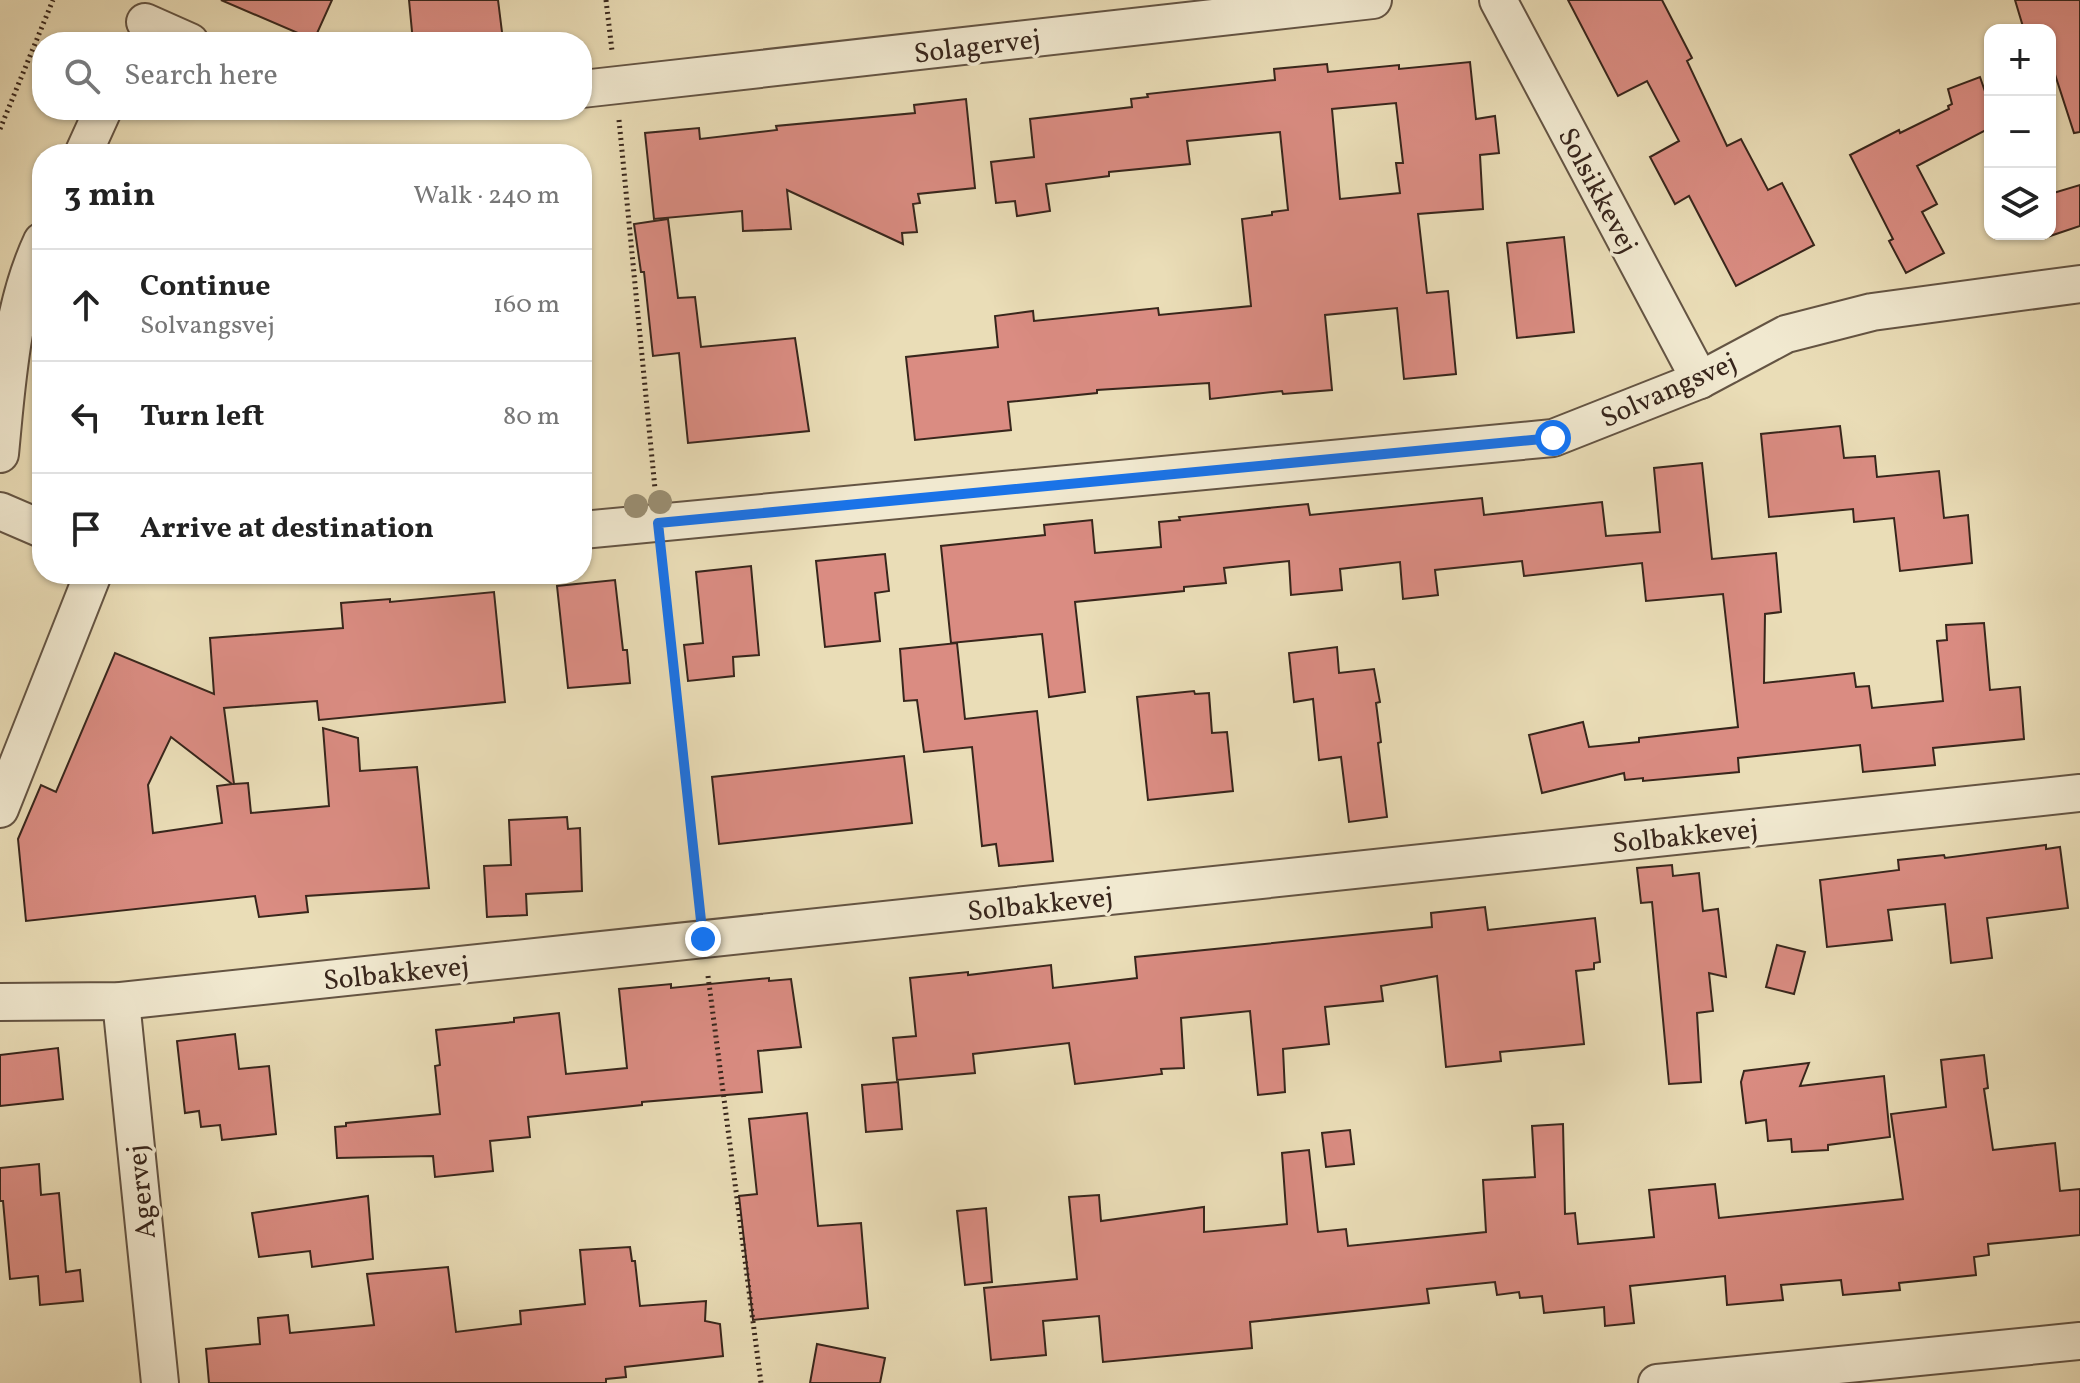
<!DOCTYPE html>
<html lang="en">
<head>
<meta charset="utf-8">
<style>
	:root { --surface:#fff; --page:#f6f6f6; --text:#222; --muted:#767676; --line:#e0e0e0 }
	body { margin:0; font-family:Vollkorn,serif; background:var(--page); color:var(--text) }
	.controls { position:absolute; right:24px; top:24px; display:grid; overflow:hidden; border-radius:16px; box-shadow:0 2px 6px #0004 }
	.controls button { width:72px; height:72px; display:grid; place-items:center; padding:0; border:0; border-bottom:2px solid var(--line); background:var(--surface); color:var(--text); font:40px sans-serif }
	.stop { position:absolute; width:24px; height:24px; margin:-18px; border:6px solid #1a73e8; border-radius:50%; background:#fff }
	.stop.end { background:#1a73e8; border-color:#fff; box-shadow:0 2px 8px #0008 }
	.list { margin:0; padding:0; list-style:none }
	h2 { display:flex; justify-content:space-between; align-items:center; height:104px; margin:0; padding:0 32px; font-size:34px }
	h2 small { font-size:26px; font-weight:400; color:var(--muted) }
	.list li { display:grid; grid-template-columns:52px 1fr auto; gap:24px; align-items:center; box-sizing:border-box; height:112px; padding:0 32px; border-top:2px solid var(--line) }
	.list b { display:block; font-size:30px; white-space:nowrap }
	.list p { margin:0; font-size:26px; white-space:nowrap; color:var(--muted) }
	.list em { font-size:26px; font-style:normal; color:var(--muted) }
	.icon { flex:none; width:44px; height:44px; fill:none; stroke:currentColor; stroke-width:2; stroke-linecap:round; stroke-linejoin:round }
	.map { position:relative; flex:none; width:2080px; height:1383px; overflow:hidden }
	.search { position:absolute; background:var(--surface); box-shadow:0 2px 6px #0004; left:32px; top:32px; width:560px; height:88px; display:flex; align-items:center; gap:20px; box-sizing:border-box; padding:0 28px; border-radius:32px; color:var(--muted); font-size:30px }
	.panel { position:absolute; background:var(--surface); box-shadow:0 2px 6px #0004; left:32px; top:144px; width:560px; height:440px; border-radius:32px }
	.map>svg:first-child { display:block }
	.building { fill:#da8c82; stroke:#38261c; stroke-width:2; fill-rule:evenodd }
	.lines { fill:none; stroke-linecap:round; stroke-linejoin:round }
	.street-casing { stroke:#645443; stroke-width:40 }
	.path { stroke:#38261c; stroke-width:5; stroke-dasharray:2 4; stroke-linecap:butt }
	.street { stroke:#f1e9d0; stroke-width:36 }
	.tree { fill:#9a8e72 }
	.route { stroke:#1a73e8; stroke-width:10 }
	.labels { text-anchor:middle; stroke-width:7; stroke-linejoin:round; paint-order:stroke }
	.street-label { font-size:28px; fill:#38261c; stroke:#f1e9d0 }
</style>
</head>
<body>
<div class="map">
<svg width="2080" height="1383" viewBox="0 0 2080 1383">
	<rect width="100%" height="100%" fill="#eaddb7"/>
	<filter id="stains"><feTurbulence type="fractalNoise" baseFrequency=".0025" numOctaves="4"/><feColorMatrix values="0 0 0 0 .2 0 0 0 0 .09 0 0 0 0 .02 0 0 0 .5 -.17"/></filter>
	<radialGradient id="worn" r=".72"><stop offset=".6" stop-color="#630" stop-opacity="0"/><stop offset="1" stop-color="#630" stop-opacity=".3"/></radialGradient>
	<g class="building">
		<polygon points="221,0 332,0 314,40"/>
		<polygon points="409,0 498,0 503,40 452,42 452,39 413,42"/>
		<polygon points="1568,0 1662,0 1692,58 1687,61 1727,146 1741,139 1768,190 1782,183 1814,245 1736,286 1689,196 1675,204 1650,157 1679,141 1647,81 1618,96"/>
		<polygon points="2015,0 2080,0 2080,132 2074,133 2050,59 2050,30 2024,30"/>
		<path d="M 1470,62 L 1476,119 L 1495,116 L 1499,153 L 1480,155 L 1483,209 L 1418,214 L 1427,293 L 1448,291 L 1456,374 L 1404,379 L 1397,308 L 1325,315 L 1332,390 L 1283,394 L 1282,391 L 1210,399 L 1209,383 L 1097,390 L 1097,393 L 1008,402 L 1011,430 L 915,440 L 906,357 L 998,347 L 995,316 L 1033,311 L 1034,321 L 1158,308 L 1159,315 L 1251,306 L 1242,219 L 1272,215 L 1272,212 L 1288,210 L 1280,132 L 1187,141 L 1190,164 L 1109,172 L 1109,176 L 1046,184 L 1050,211 L 1017,216 L 1015,201 L 996,203 L 991,162 L 1034,157 L 1030,119 L 1132,107 L 1131,99 L 1148,97 L 1147,94 L 1275,80 L 1274,69 L 1327,64 L 1328,72 L 1399,65 L 1399,69 ZM 1396,103 L 1403,163 L 1396,163 L 1400,193 L 1340,199 L 1332,109 Z"/>
		<polygon points="1980,77 1990,106 1990,128 1917,166 1937,204 1922,212 1944,253 1906,273 1889,241 1893,239 1850,155 1899,130 1900,133 1949,109 1948,106 1952,104 1948,89"/>
		<polygon points="966,99 975,188 918,194 920,203 913,204 917,232 902,233 903,244 787,190 791,229 743,231 742,211 654,219 645,133 699,128 700,139 777,130 776,126 915,113 914,105"/>
		<polygon points="2080,185 2080,226 2050,236 2050,194"/>
		<polygon points="668,219 678,298 695,297 701,347 795,338 809,431 688,443 679,353 653,356 644,272 641,272 634,224"/>
		<polygon points="1564,237 1574,332 1517,338 1507,243"/>
		<polygon points="1840,426 1844,458 1875,456 1877,477 1939,471 1944,518 1968,515 1972,563 1900,571 1894,518 1854,522 1853,509 1769,517 1761,434"/>
		<polygon points="1702,463 1712,559 1776,553 1781,612 1765,614 1764,683 1854,673 1856,687 1869,686 1872,708 1943,701 1937,641 1947,640 1946,625 1984,623 1990,690 2020,687 2024,739 1933,748 1935,765 1863,772 1860,745 1738,758 1739,772 1643,781 1643,778 1625,780 1624,773 1542,793 1529,735 1583,722 1589,747 1639,742 1639,738 1738,727 1723,594 1646,601 1642,563 1524,576 1522,561 1435,570 1438,595 1403,599 1400,562 1340,569 1342,590 1291,595 1289,561 1224,568 1226,583 1184,587 1184,591 1075,602 1085,692 1049,697 1042,634 951,643 941,546 1045,535 1044,525 1092,520 1095,553 1161,547 1159,522 1180,520 1179,517 1308,504 1310,515 1482,498 1484,515 1602,502 1606,536 1660,532 1654,468"/>
		<polygon points="885,554 889,591 875,593 880,641 825,647 816,561"/>
		<polygon points="751,566 759,655 733,657 734,676 688,681 684,645 703,643 696,572"/>
		<polygon points="615,580 623,650 627,650 630,683 568,688 557,586"/>
		<path d="M 494,592 L 505,702 L 319,720 L 317,701 L 224,708 L 234,784 L 248,783 L 251,813 L 329,806 L 323,728 L 358,738 L 360,771 L 417,767 L 429,888 L 306,896 L 308,912 L 259,917 L 255,896 L 26,921 L 18,839 L 41,785 L 56,792 L 115,653 L 214,694 L 210,638 L 343,628 L 341,603 L 390,599 L 390,602 ZM 171,737 L 232,784 L 217,786 L 222,823 L 153,833 L 148,785 Z"/>
		<polygon points="957,643 965,719 1037,711 1053,861 999,866 996,844 982,846 972,747 924,752 917,700 904,701 900,649"/>
		<polygon points="1337,647 1339,673 1374,669 1380,702 1376,703 1381,742 1378,743 1387,817 1349,822 1341,757 1319,760 1313,699 1294,702 1289,653"/>
		<polygon points="1194,691 1195,694 1209,693 1212,733 1227,732 1233,791 1148,800 1137,697"/>
		<polygon points="904,756 912,823 719,844 712,777"/>
		<polygon points="567,817 568,829 580,828 582,891 526,894 527,915 487,917 484,866 511,865 509,820"/>
		<polygon points="2046,845 2046,849 2060,847 2068,908 1987,918 1992,958 1951,963 1945,904 1888,910 1892,940 1827,947 1820,880 1899,870 1898,860 1944,855 1945,858"/>
		<polygon points="1672,865 1673,876 1699,873 1703,911 1718,909 1726,977 1709,973 1713,1011 1697,1013 1701,1082 1669,1084 1652,902 1641,903 1637,868"/>
		<polygon points="1485,907 1488,930 1595,918 1600,962 1594,963 1594,969 1576,971 1584,1044 1500,1052 1501,1061 1446,1067 1437,976 1381,986 1383,1001 1325,1007 1329,1044 1283,1049 1285,1092 1258,1095 1250,1011 1181,1018 1184,1068 1161,1069 1162,1074 1075,1084 1069,1043 973,1054 975,1073 897,1080 893,1038 916,1036 910,978 968,972 968,975 1051,965 1053,988 1137,978 1135,957 1432,927 1431,913"/>
		<polygon points="1777,945 1805,952 1794,994 1766,987"/>
		<polygon points="769,978 769,981 791,979 801,1047 758,1051 762,1092 642,1102 642,1105 528,1117 530,1137 490,1141 493,1171 435,1177 433,1156 337,1158 335,1127 346,1126 346,1123 440,1114 435,1066 440,1065 436,1030 514,1022 514,1018 559,1013 566,1074 627,1068 619,989 671,984 671,988"/>
		<polygon points="235,1034 239,1069 269,1066 276,1134 222,1140 220,1125 201,1127 199,1111 185,1113 177,1041"/>
		<polygon points="58,1048 63,1099 0,1106 0,1055"/>
		<polygon points="1984,1055 1988,1088 1984,1089 1993,1150 2055,1143 2060,1191 2080,1189 2080,1235 1988,1244 1989,1255 1974,1257 1976,1275 1899,1283 1900,1290 1843,1295 1841,1280 1781,1285 1783,1300 1727,1305 1725,1276 1630,1286 1634,1323 1605,1326 1604,1307 1544,1313 1542,1296 1520,1298 1519,1292 1497,1295 1495,1282 1427,1289 1429,1303 1250,1322 1252,1348 1103,1362 1099,1316 1043,1321 1046,1355 991,1360 984,1288 1077,1279 1069,1197 1099,1195 1101,1221 1204,1207 1204,1232 1287,1224 1282,1153 1309,1150 1318,1232 1346,1229 1348,1246 1486,1232 1483,1180 1535,1177 1532,1126 1563,1124 1565,1214 1575,1213 1578,1244 1654,1237 1649,1190 1715,1184 1719,1218 1903,1199 1891,1114 1946,1107 1941,1060"/>
		<polygon points="1809,1063 1800,1086 1884,1076 1890,1137 1828,1145 1828,1150 1792,1152 1791,1139 1768,1141 1766,1120 1746,1123 1741,1082 1744,1071"/>
		<polygon points="898,1082 902,1129 866,1132 862,1085"/>
		<polygon points="807,1113 818,1226 861,1223 868,1308 753,1320 739,1196 757,1194 749,1119"/>
		<polygon points="1350,1130 1354,1164 1326,1167 1322,1133"/>
		<polygon points="39,1164 41,1195 59,1193 66,1272 80,1270 83,1301 40,1305 38,1276 10,1279 3,1201 0,1201 0,1168"/>
		<polygon points="368,1196 373,1259 312,1267 310,1251 259,1257 252,1213"/>
		<polygon points="986,1208 992,1282 965,1285 957,1211"/>
		<polygon points="630,1247 632,1261 635,1261 640,1306 706,1301 705,1321 720,1324 723,1356 625,1367 626,1377 606,1379 606,1383 209,1383 206,1349 260,1344 258,1318 288,1315 290,1333 374,1325 367,1274 448,1267 456,1332 521,1324 520,1311 585,1304 580,1250"/>
		<polygon points="817,1344 885,1358 880,1383 810,1383"/>
	</g>
	<g class="lines">
		<g class="street-casing">
			<g id="street">
				<polyline points="1498,0 1700,380"/>
				<polyline points="145,22 190,42"/>
				<polyline points="582,89 1373,0"/>
				<polyline points="83,154 103,110"/>
				<path d="M 0,454 C 7,383 11,307 42,241"/>
				<polyline points="0,511 42,529"/>
				<polyline points="582,530 1553,438 1700,380 1786,334 1872,312 2080,284"/>
				<polyline points="0,809 93,574"/>
				<polyline points="121,1001 160,1383"/>
				<polyline points="0,1002 121,1001 2080,793"/>
				<polyline points="1657,1383 2080,1341"/>
			</g>
		</g>
		<g class="path">
			<polyline points="606,0 612,51"/>
			<polyline points="619,120 655,489"/>
			<polyline points="0,129 53,0"/>
			<polyline points="662,558 699,906"/>
			<polyline points="708,976 761,1383"/>
		</g>
		<use href="#street" class="street"/>
	</g>
	<g class="tree">
		<circle cx="660" cy="502" r="12"/>
		<circle cx="636" cy="506" r="12"/>
	</g>
	<g class="lines">
		<polyline class="route" points="703,939 658,523 1553,438"/>
	</g>
	<g class="labels">
		<g class="street-label">
			<text transform="translate(977 45) rotate(-7)" y="10">Solagervej</text>
			<text transform="translate(1599 190) rotate(62)" y="10">Solsikkevej</text>
			<text transform="translate(1668 389) rotate(-24)" y="10">Solvangsvej</text>
			<text transform="translate(1685 835) rotate(-6)" y="10">Solbakkevej</text>
			<text transform="translate(1040 903) rotate(-6)" y="10">Solbakkevej</text>
			<text transform="translate(396 972) rotate(-6)" y="10">Solbakkevej</text>
			<text transform="translate(140 1192) rotate(-96)" y="10">Agervej</text>
		</g>
	</g>
	<rect width="100%" height="100%" filter="url(#stains)"/>
	<rect width="100%" height="100%" fill="url(#worn)"/>
</svg>
<div class="controls">
<button>+</button>
<button>−</button>
<button><svg class="icon" aria-label="layers" viewBox="0 0 24 24"><path d="M12 4l9 5-9 5-9-5zM3 14l9 5 9-5"/></svg></button>
</div>
<div class="stop" style="left:1553px;top:438px"></div>
<div class="stop end" style="left:703px;top:939px"></div>
<div class="search"><svg class="icon" aria-label="search" viewBox="0 0 24 24"><circle cx="10" cy="10" r="6"/><path d="M15 15l6 6"/></svg>Search here</div>
<section class="panel">
<h2>3 min<small>Walk · 240 m</small></h2>
<ul class="list">
<li><svg class="icon" aria-label="ahead" viewBox="0 0 24 24"><path d="M12 20V5M6 11l6-6 6 6"/></svg><div><b>Continue</b><p>Solvangsvej</p></div><em>160 m</em></li>
<li><svg class="icon" aria-label="left" viewBox="0 0 24 24"><path d="M17 20v-9H6M10 6l-5 5 5 5"/></svg><div><b>Turn left</b></div><em>80 m</em></li>
<li><svg class="icon" aria-label="arrive" viewBox="0 0 24 24"><path d="M6 21V4h12l-3 4 3 4H6"/></svg><div><b>Arrive at destination</b></div></li>
</ul>
</section>
</div>
</body>
</html>
